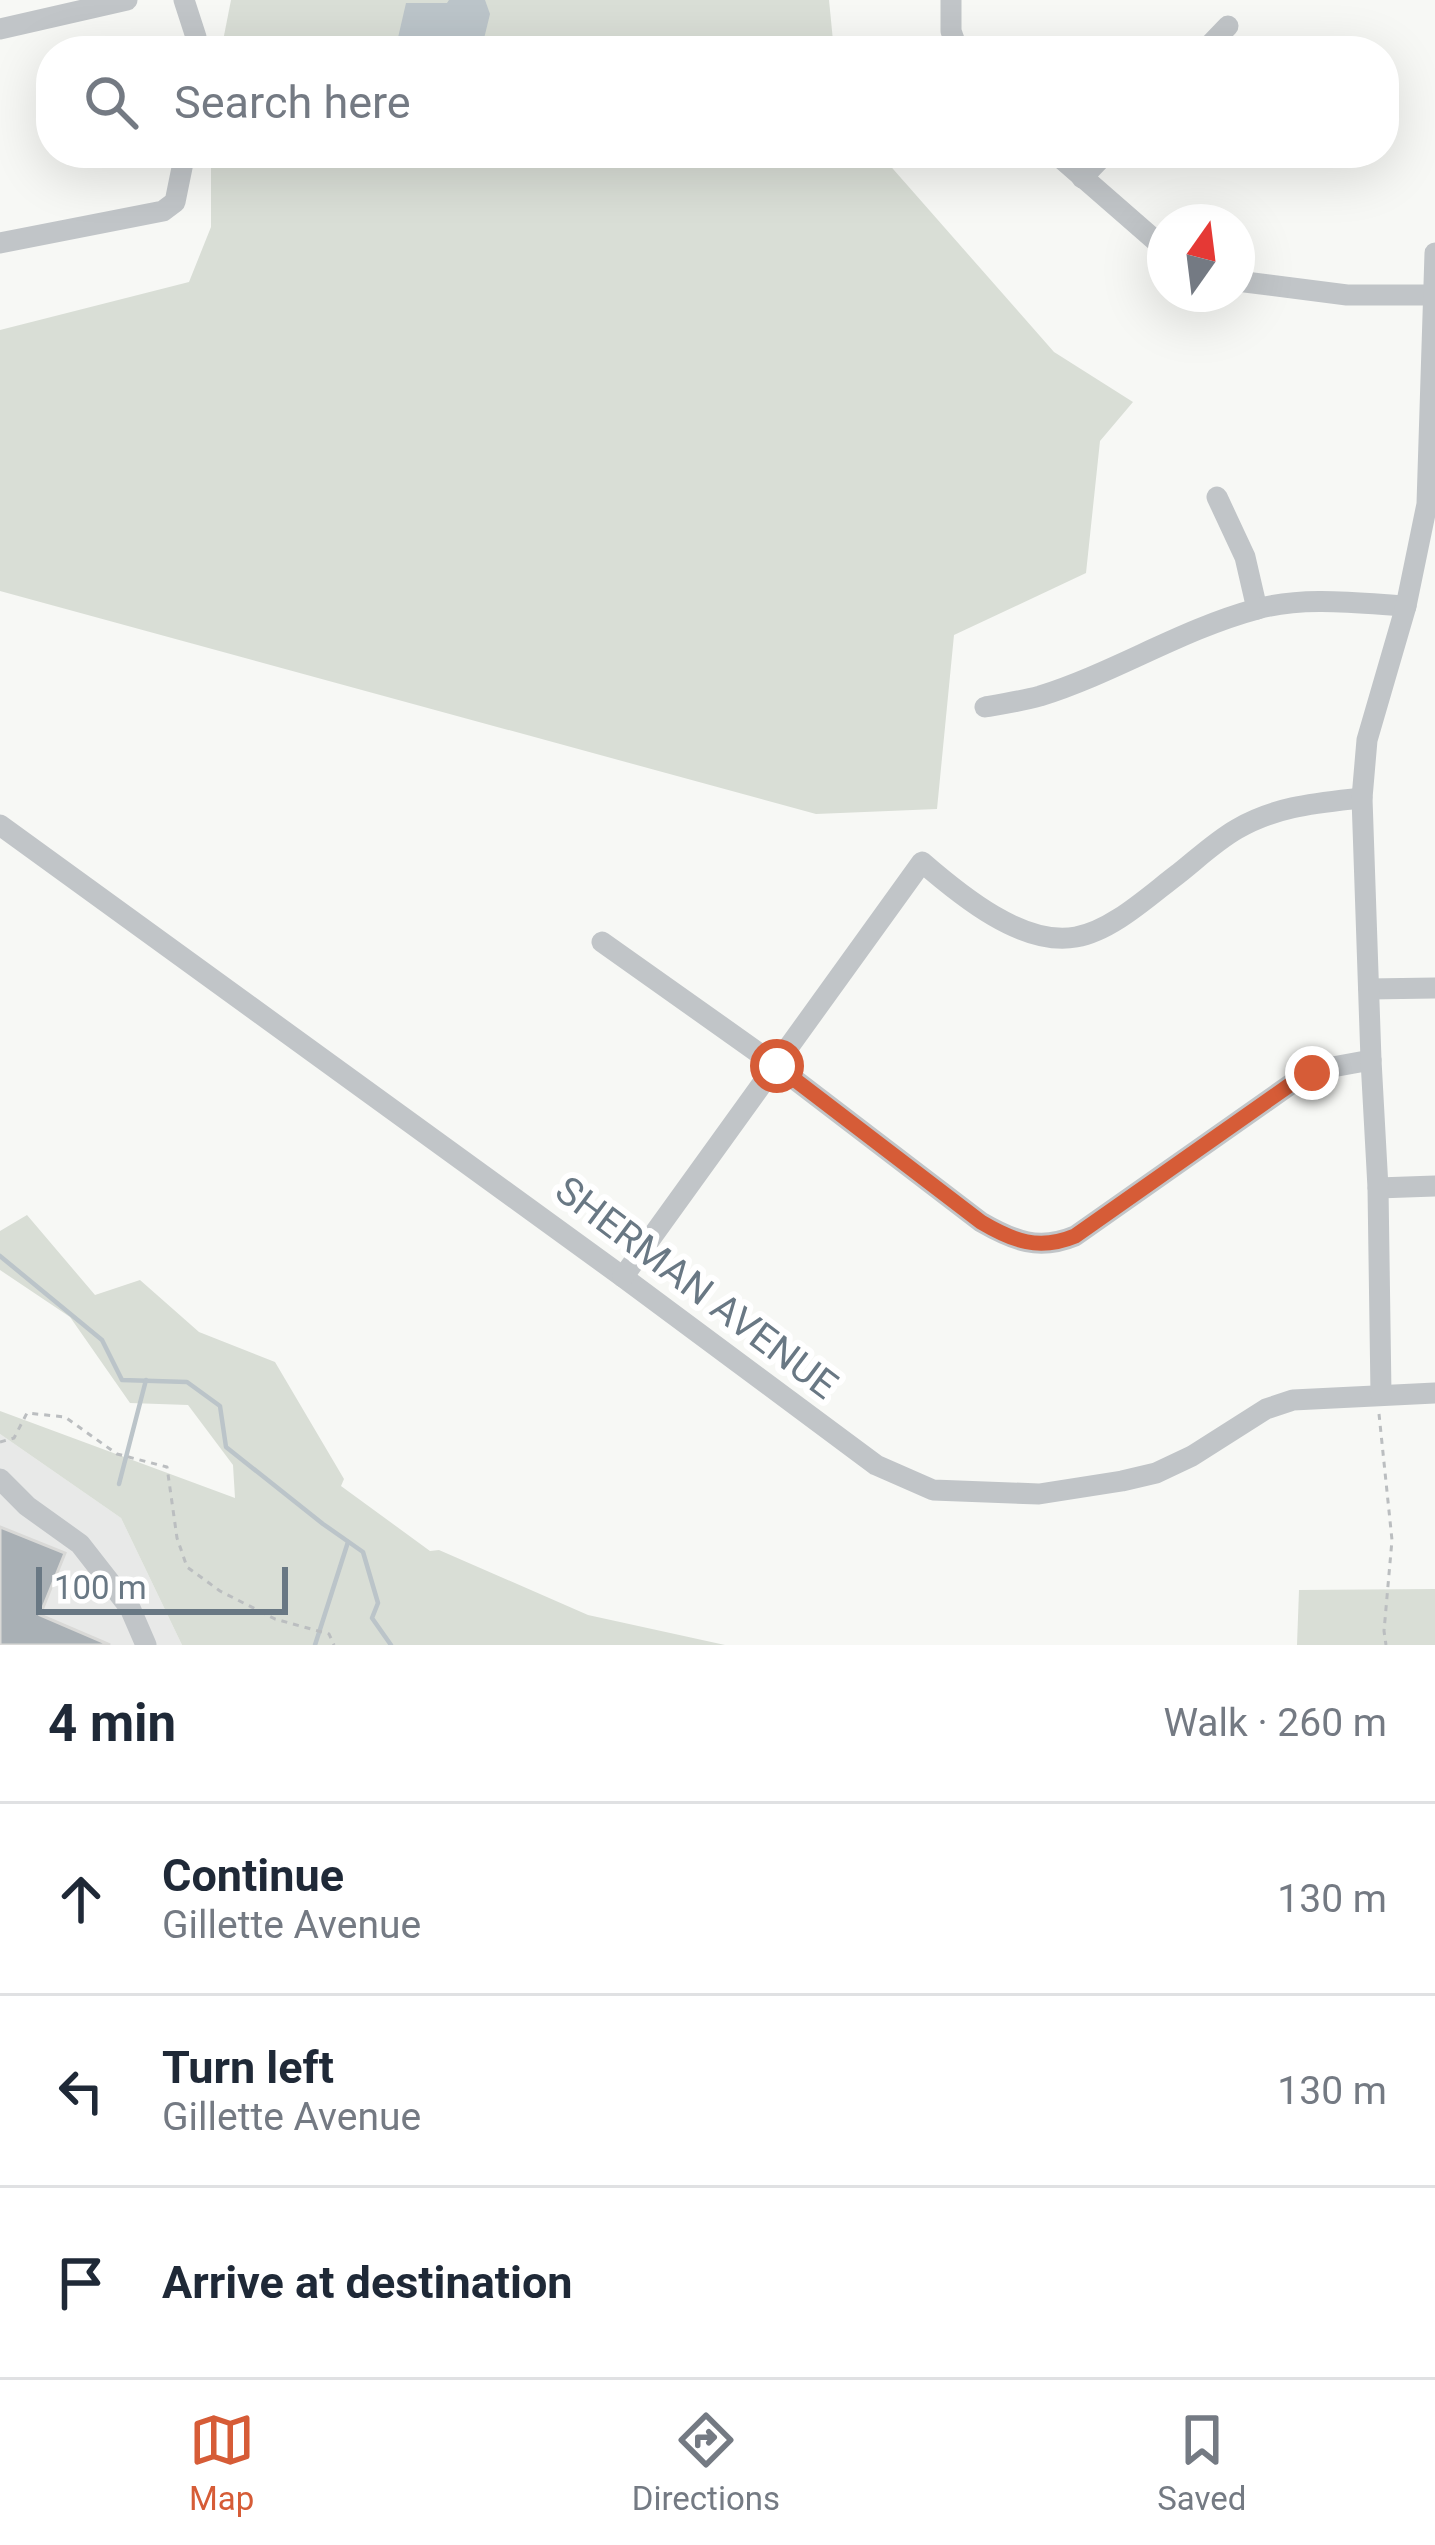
<!DOCTYPE html>
<html lang="en">
<head>
<meta charset="utf-8">
<style>
	:root { --surface:#fff; --page:#f2f2f3; --text:#1f2937; --muted:#747a83; --line:#e0e1e3; --accent:#d65c37 }
	body { margin:0; font-family:Roboto,sans-serif; background:var(--page); color:var(--text) }
	.compass { position:absolute; left:1147px; top:204px; width:108px; height:108px; border-radius:50%; background:var(--surface); box-shadow:0 12px 48px #0002; rotate:14deg }
	.scale { position:absolute; left:36px; bottom:30px; width:252px; box-sizing:border-box; padding-left:12px; border:6px solid #697884; border-top:0; font-size:33px; line-height:42px; white-space:nowrap; color:#697884; -webkit-text-stroke:9px #fff; paint-order:stroke }
	.stop { position:absolute; width:36px; height:36px; margin:-27px; border:9px solid #d65c37; border-radius:50%; background:#fff }
	.stop.end { background:#d65c37; border-color:#fff; box-shadow:0 3px 12px #0008 }
	.list { margin:0; padding:0; list-style:none }
	h2 { display:flex; justify-content:space-between; align-items:center; height:156px; margin:0; padding:0 48px; font-size:51px }
	h2 small { font-size:39px; font-weight:400; color:var(--muted) }
	.list li { display:grid; grid-template-columns:78px 1fr auto; gap:36px; align-items:center; box-sizing:border-box; height:192px; padding:0 48px; border-top:3px solid var(--line) }
	.list b { display:block; font-size:45px; white-space:nowrap }
	.list p { margin:0; font-size:39px; white-space:nowrap; color:var(--muted) }
	.list em { font-size:39px; font-style:normal; color:var(--muted) }
	.icon { flex:none; width:66px; height:66px; fill:none; stroke:currentColor; stroke-width:2; stroke-linecap:round; stroke-linejoin:round }
	.map { position:relative; flex:none; width:1435px; height:1645px; overflow:hidden }
	.search { position:absolute; background:var(--surface); box-shadow:0 12px 48px #0002; left:36px; right:36px; top:36px; height:132px; display:flex; align-items:center; gap:30px; box-sizing:border-box; padding:0 42px; border-radius:48px; color:var(--muted); font-size:45px }
	.sheet { height:732px; background:var(--surface) }
	nav { display:flex; justify-content:space-around; align-items:center; box-sizing:border-box; height:168px; border-top:3px solid var(--line); background:var(--surface); font-size:33px; color:var(--muted) }
	nav a { display:grid; justify-items:center; gap:6px }
	nav .on { color:var(--accent) }
	.map>svg:first-child { display:block }
	.built { fill:#e8e9e8 }
	.green { fill:#d9ded6 }
	.water { fill:#bbc4c9 }
	.lines { fill:none; stroke-linecap:round; stroke-linejoin:round }
	.stream { stroke:#bbc4c9; stroke-width:4.5 }
	.building { fill:#a9b0b5; stroke:#d9d9d7; stroke-width:3 }
	.path { stroke:#bbbec0; stroke-width:3; stroke-dasharray:6 6; stroke-linecap:butt }
	.minor { stroke:#c1c5c8; stroke-width:21 }
	.route { stroke:#d65c37; stroke-width:15 }
	.labels { text-anchor:middle; stroke-width:12; stroke-linejoin:round; paint-order:stroke }
	.street-label { font-size:39px; fill:#697884; stroke:#fff }
</style>
</head>
<body>
<div class="map">
<svg width="1435" height="1645" viewBox="0 0 1435 1645">
	<rect width="100%" height="100%" fill="#f7f8f5"/>
	<polygon class="built" points="0,1434 121,1518 182,1645 0,1645"/>
	<g class="green">
		<polygon points="231,0 829,0 834,51 221,51"/>
		<polygon points="211,153 879,153 1054,352 1133,402 1100,441 1086,573 954,635 937,809 816,814 0,591 0,330 189,282 211,227"/>
		<polygon points="27,1215 95,1295 140,1280 199,1332 275,1362 344,1479 341,1486 430,1551 439,1550 588,1615 725,1645 182,1645 121,1518 0,1434 0,1411 235,1498 233,1465 188,1405 130,1403 70,1317 0,1270 0,1231"/>
		<polygon points="1435,1589 1435,1645 1297,1645 1299,1590"/>
	</g>
	<polygon class="water" points="449,0 485,0 490,14 481,51 348,51 353,41 378,49 397,42 406,3 447,3"/>
	<g class="lines">
		<g class="stream">
			<polyline points="0,1256 102,1340 122,1380 187,1382 220,1406 226,1447 323,1524 363,1552 378,1603 372,1618 391,1645"/>
			<polyline points="119,1484 146,1380"/>
			<polyline points="315,1645 348,1542"/>
		</g>
	</g>
	<polygon class="building" points="0,1527 65,1553 40,1615 110,1645 0,1645"/>
	<g class="lines">
		<g class="path">
			<polyline points="1379,1414 1392,1540 1384,1631 1386,1645"/>
			<polyline points="0,1442 14,1438 27,1413 65,1417 117,1454 167,1467 177,1538 187,1567 220,1591 275,1619 329,1634 334,1645"/>
		</g>
		<g class="minor">
			<polyline points="184,0 196,37 197,51"/>
			<polyline points="951,0 951,31 958,51"/>
			<polyline points="0,29 127,0"/>
			<polyline points="1204,51 1228,26"/>
			<polyline points="1055,153 1165,249"/>
			<polyline points="1082,178 1106,153"/>
			<polyline points="0,243 163,211 175,202 185,153"/>
			<polyline points="1237,281 1347,295 1435,295"/>
			<polyline points="1217,497 1245,557 1257,609"/>
			<path d="M 985,707 C 1003,704 1022,701 1040,696 C 1114,673 1182,629 1257,609 C 1304,596 1358,603 1406,606"/>
			<polyline points="0,825 623,1277 876,1465 933,1490 1039,1494 1122,1481 1156,1473 1192,1456 1266,1409 1293,1400 1435,1393"/>
			<path d="M 602,942 L 777,1066 L 981,1222 C 1014,1241 1039,1251 1075,1236 L 1294,1082 L 1327,1068 L 1371,1060"/>
			<polyline points="1369,989 1435,988"/>
			<polyline points="1378,1188 1435,1186"/>
			<path d="M 623,1277 L 922,862 C 960,895 1023,947 1076,937 C 1112,931 1150,895 1178,874 C 1197,859 1216,841 1237,829 C 1276,806 1318,803 1362,798"/>
			<polyline points="1381,1394 1378,1188 1371,1060 1362,798 1367,740 1406,606 1427,504 1435,253"/>
			<polyline points="0,1479 27,1506 80,1544 130,1608 146,1645"/>
		</g>
	</g>
	<g class="lines">
		<path class="route" d="M 777,1066 L 981,1222 C 1013,1241 1039,1251 1075,1236 L 1294,1082 L 1312,1073"/>
	</g>
	<g class="labels">
		<g class="street-label">
			<text transform="translate(697 1287) rotate(37)" y="14">SHERMAN AVENUE</text>
		</g>
	</g>
</svg>
<svg class="compass" viewBox="-18 -18 36 36"><path d="M0-13l5 13h-10z" fill="#e53935"/><path d="M0 13l5-13h-10z" fill="#747a83"/></svg>
<div class="scale">100 m</div>
<div class="stop" style="left:777px;top:1066px"></div>
<div class="stop end" style="left:1312px;top:1073px"></div>
<div class="search"><svg class="icon" aria-label="search" viewBox="0 0 24 24"><circle cx="10" cy="10" r="6"/><path d="M15 15l6 6"/></svg>Search here</div>
</div>
<section class="sheet">
<h2>4 min<small>Walk · 260 m</small></h2>
<ul class="list">
<li><svg class="icon" aria-label="ahead" viewBox="0 0 24 24"><path d="M12 20V5M6 11l6-6 6 6"/></svg><div><b>Continue</b><p>Gillette Avenue</p></div><em>130 m</em></li>
<li><svg class="icon" aria-label="left" viewBox="0 0 24 24"><path d="M17 20v-9H6M10 6l-5 5 5 5"/></svg><div><b>Turn left</b><p>Gillette Avenue</p></div><em>130 m</em></li>
<li><svg class="icon" aria-label="arrive" viewBox="0 0 24 24"><path d="M6 21V4h12l-3 4 3 4H6"/></svg><div><b>Arrive at destination</b></div></li>
</ul>
</section>
<nav>
<a class="on"><svg class="icon" aria-label="map" viewBox="0 0 24 24"><path d="M3 6l6-2 6 2 6-2v14l-6 2-6-2-6 2zM9 4v14M15 6v14"/></svg>Map</a>
<a><svg class="icon" aria-label="directions" viewBox="0 0 24 24"><path d="M12 3l9 9-9 9-9-9zM9 14v-3h6M13 9l2 2-2 2"/></svg>Directions</a>
<a><svg class="icon" aria-label="saved" viewBox="0 0 24 24"><path d="M7 4h10v16l-5-4-5 4z"/></svg>Saved</a>
</nav>
</body>
</html>
